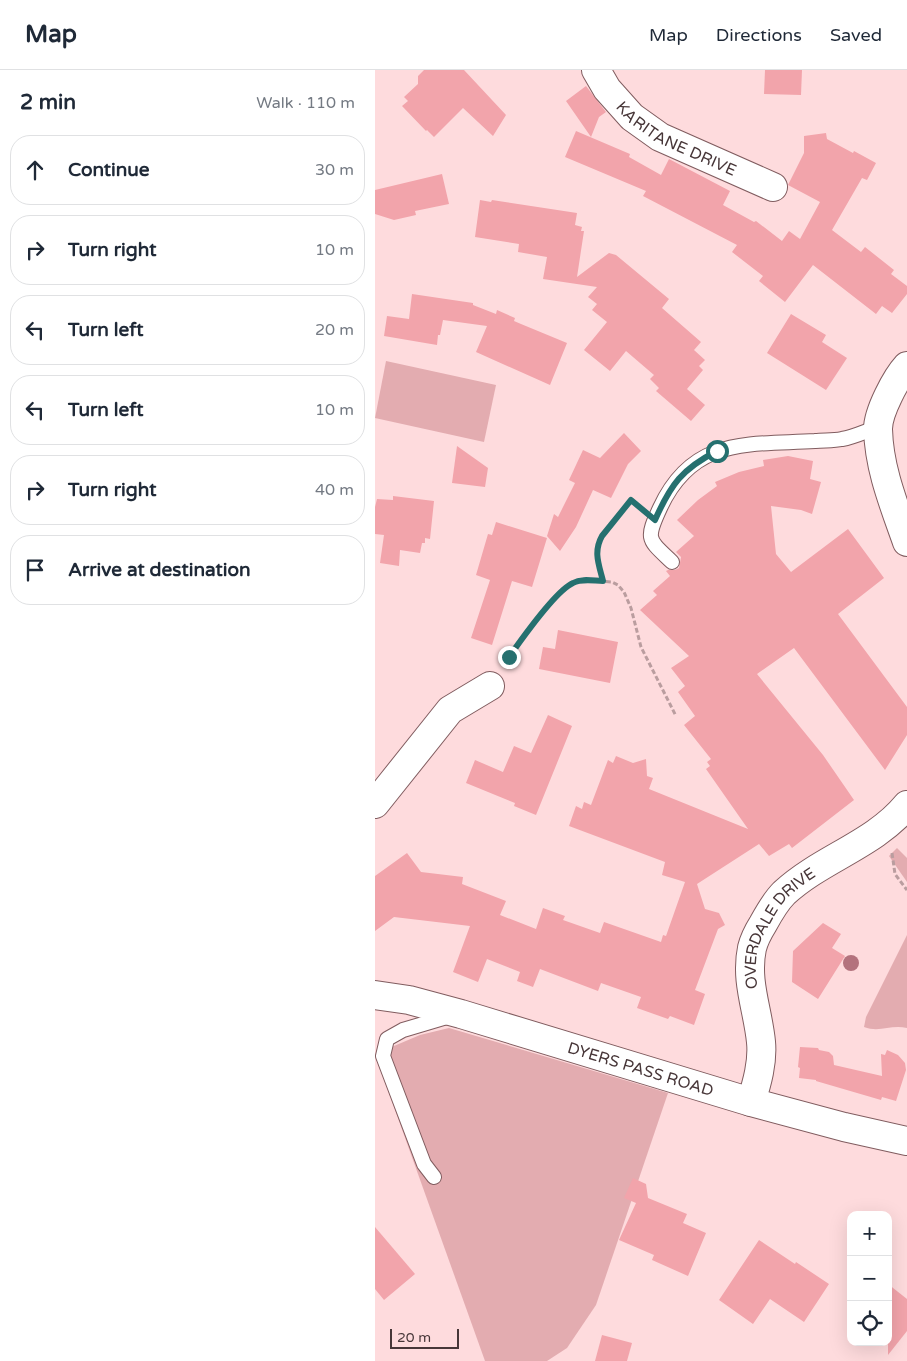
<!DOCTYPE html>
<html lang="en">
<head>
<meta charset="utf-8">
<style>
	:root { --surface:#fff; --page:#f2f2f3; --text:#1f2937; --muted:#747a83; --line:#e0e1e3 }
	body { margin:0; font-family:"Varela Round",sans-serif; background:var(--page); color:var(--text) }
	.controls { position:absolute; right:15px; bottom:15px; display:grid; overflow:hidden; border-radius:10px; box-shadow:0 5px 20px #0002 }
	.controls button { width:45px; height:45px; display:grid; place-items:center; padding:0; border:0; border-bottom:1px solid var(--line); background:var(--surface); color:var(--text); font:25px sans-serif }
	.scale { position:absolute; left:15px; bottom:12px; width:69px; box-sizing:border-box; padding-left:5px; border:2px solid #473638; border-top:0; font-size:14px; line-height:18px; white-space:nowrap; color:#473638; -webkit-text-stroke:4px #fedbdd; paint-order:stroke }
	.stop { position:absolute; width:15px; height:15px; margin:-11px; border:4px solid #25706f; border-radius:50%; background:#fff }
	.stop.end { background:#25706f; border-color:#fff; box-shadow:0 1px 5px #0008 }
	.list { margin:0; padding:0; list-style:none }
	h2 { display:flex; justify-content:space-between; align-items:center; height:65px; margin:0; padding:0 20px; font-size:21px }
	h2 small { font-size:16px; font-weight:400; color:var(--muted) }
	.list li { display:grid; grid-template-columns:32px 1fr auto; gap:15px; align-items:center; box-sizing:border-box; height:70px; margin:0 10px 10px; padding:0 10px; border:1px solid var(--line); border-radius:20px }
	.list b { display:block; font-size:19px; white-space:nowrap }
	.list em { font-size:16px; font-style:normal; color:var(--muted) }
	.icon { flex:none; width:28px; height:28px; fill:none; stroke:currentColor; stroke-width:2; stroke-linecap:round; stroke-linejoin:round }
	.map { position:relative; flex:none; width:532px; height:1291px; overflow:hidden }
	header { display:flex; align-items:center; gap:30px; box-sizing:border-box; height:70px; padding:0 25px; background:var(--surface); border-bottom:1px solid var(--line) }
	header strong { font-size:24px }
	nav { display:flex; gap:28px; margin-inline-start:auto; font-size:18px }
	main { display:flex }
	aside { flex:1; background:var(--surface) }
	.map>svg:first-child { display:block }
	.green { fill:#e3acb0 }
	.building { fill:#f2a4ab }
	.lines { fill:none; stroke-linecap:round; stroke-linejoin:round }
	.service-casing { stroke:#805c5f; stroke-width:16 }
	.minor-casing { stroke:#805c5f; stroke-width:30 }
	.secondary-casing { stroke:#805c5f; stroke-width:30 }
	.path { stroke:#ba9d9f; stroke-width:3; stroke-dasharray:5 2.5; stroke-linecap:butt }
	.service { stroke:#fff; stroke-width:14 }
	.minor { stroke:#fff; stroke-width:28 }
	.secondary { stroke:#fff; stroke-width:28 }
	.tree { fill:#b3727d }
	.route { stroke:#25706f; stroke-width:6 }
	.labels { text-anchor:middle; stroke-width:4.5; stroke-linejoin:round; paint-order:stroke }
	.street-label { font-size:16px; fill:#473638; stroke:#fedbdd }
</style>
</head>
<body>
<header>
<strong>Map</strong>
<nav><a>Map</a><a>Directions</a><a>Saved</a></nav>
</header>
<main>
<aside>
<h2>2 min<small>Walk · 110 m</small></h2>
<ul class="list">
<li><svg class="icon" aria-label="ahead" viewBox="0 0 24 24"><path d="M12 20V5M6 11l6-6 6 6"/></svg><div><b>Continue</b></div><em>30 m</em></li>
<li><svg class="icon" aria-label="right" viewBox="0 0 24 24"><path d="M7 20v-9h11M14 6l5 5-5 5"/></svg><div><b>Turn right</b></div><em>10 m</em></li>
<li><svg class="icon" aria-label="left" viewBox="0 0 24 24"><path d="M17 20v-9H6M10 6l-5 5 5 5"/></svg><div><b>Turn left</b></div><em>20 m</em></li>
<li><svg class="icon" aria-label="left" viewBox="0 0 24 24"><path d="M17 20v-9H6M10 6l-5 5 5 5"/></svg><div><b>Turn left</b></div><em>10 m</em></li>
<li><svg class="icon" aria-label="right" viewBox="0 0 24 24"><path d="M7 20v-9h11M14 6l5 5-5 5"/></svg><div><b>Turn right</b></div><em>40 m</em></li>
<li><svg class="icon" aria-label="arrive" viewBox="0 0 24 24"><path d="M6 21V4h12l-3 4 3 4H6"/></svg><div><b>Arrive at destination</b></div></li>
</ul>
</aside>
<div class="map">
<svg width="532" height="1291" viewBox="0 0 532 1291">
	<rect width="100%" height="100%" fill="#fedbdd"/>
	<g class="green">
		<polygon points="11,291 121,315 109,372 0,348"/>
		<polygon points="522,778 532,788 532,812 514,786"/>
		<path d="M 532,865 L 532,958 C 516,954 505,963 489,957 L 491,947 Z"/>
		<polygon points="74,958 293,1023 221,1235 192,1278 172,1291 110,1291 0,984 45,965"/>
	</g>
	<g class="building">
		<polygon points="49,0 89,0 131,45 118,66 88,38 59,67 52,60 51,61 27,36 33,31 29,27 43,14 43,6"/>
		<polygon points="390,0 427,0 426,25 389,24"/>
		<polygon points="211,16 231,42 224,47 216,67 191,31"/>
		<polygon points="201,61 255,84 254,87 286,105 294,89 355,121 348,135 379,152 381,151 407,171 414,161 425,169 445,132 413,115 429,83 429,66 451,63 452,69 478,83 479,81 501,93 492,110 487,108 457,160 486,182 490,177 519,200 516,204 532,216 532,224 517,243 507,236 501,244 438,195 410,232 384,211 388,206 357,182 362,175 268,126 271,121 190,87"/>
		<polygon points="67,104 74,134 40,141 41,145 19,150 0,144 0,120"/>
		<polygon points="105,130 116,132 117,130 202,143 200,155 207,157 206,161 209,161 202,207 234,183 241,185 294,229 287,238 326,272 319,280 330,290 324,296 328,300 312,319 330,335 316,351 281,321 284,318 275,309 279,305 251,281 235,301 209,280 232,252 217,240 222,234 213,227 222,217 168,209 172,187 143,182 144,174 100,167"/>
		<polygon points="37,224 98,233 98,235 121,244 122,240 140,248 139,251 146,254 192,273 175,315 101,282 112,256 68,250 65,265 63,265 62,275 9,266 12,246 34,249"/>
		<polygon points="416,244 451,265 447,272 472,288 451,320 392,283"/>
		<polygon points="249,363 266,381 253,394 236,428 218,420 201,457 185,481 172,466 179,444 183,447 200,413 194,410 208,380 225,388"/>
		<polygon points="82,376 113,398 110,417 77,413"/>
		<polygon points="413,386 438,391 435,409 446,412 437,444 426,440 396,436 401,484 416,502 473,459 509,508 463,544 532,637 532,665 510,700 419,578 382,604 448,685 479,730 417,778 414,774 394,786 384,774 322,814 330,839 344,843 350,855 343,859 320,920 330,924 319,955 295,946 293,949 262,938 266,927 226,913 223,921 165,899 158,917 142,911 145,902 112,889 103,912 78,902 95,856 19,847 0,861 0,806 32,783 46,802 88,807 87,814 131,831 125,845 161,859 168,838 190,846 188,850 225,863 229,852 286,872 288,865 291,866 310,812 287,805 290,792 194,756 201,736 207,739 209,732 216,735 233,690 238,693 241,686 258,693 271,689 272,706 278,708 274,719 373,759 331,699 335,696 332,692 336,689 309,655 320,646 303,622 310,616 296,598 314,586 265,540 282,525 278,521 295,506 291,501 293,500 300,500 304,498 306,487 301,482 319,466 302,450 323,430 342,416 340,412 364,402 389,396 388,390"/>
		<polygon points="18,426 59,431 55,469 50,468 50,473 47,473 45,483 25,480 24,496 5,493 9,465 0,464 0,437 2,429 18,430"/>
		<polygon points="121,452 172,468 157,517 137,511 117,575 96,568 115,510 101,505 113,464 117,465"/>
		<polygon points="183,560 243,572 235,613 164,599 168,577 180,579"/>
		<polygon points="173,645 197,656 161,745 139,736 140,733 91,713 100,690 128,702 139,676 156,683"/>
		<polygon points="448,853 466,864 457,878 470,886 443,929 417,912 418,881"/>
		<polygon points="425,977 443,978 444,980 454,982 458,986 459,995 507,1006 506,984 510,985 512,980 523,985 530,993 531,1000 521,1031 507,1027 506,1030 441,1011 441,1010 424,1008 425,998 423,997"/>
		<polygon points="258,1108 271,1114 273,1128 312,1144 308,1153 331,1163 313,1206 277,1190 279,1185 244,1170 261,1133 249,1128"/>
		<polygon points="0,1157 40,1204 9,1230 0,1219"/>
		<polygon points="384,1170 420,1194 421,1192 454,1214 429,1252 395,1229 378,1254 344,1230"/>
		<polygon points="513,1214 532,1229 532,1261 513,1285"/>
		<polygon points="227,1265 257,1273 252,1291 220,1291"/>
	</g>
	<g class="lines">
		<g class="service-casing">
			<g id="service">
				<path d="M 297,492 C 273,469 270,470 285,438 C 318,366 374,375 440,371 C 449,370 458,371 467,369 C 479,367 491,361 503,357"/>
				<polyline points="59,1107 49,1094 8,986 12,969 28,960 75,946"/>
			</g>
		</g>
		<g class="minor-casing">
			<g id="minor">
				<path id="s1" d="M 221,0 L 232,19 L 257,47 L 285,67 L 398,117"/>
				<path d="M 532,296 C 521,308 503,342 503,359 C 504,399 519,435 532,472"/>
				<polyline points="0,734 75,640 115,616"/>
				<path id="s2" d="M 376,1032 C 382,1013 388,992 386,972 C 383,940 370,911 377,878 C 379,870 383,862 388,854 C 394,843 400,832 409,823 C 447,788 499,775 532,735"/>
			</g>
		</g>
		<g class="secondary-casing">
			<g id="secondary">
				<path id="s3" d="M 0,925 L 34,930 L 86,944 L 376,1032 L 469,1057 L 532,1071"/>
			</g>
		</g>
		<g class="path">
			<path d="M 229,511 C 224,495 218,482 227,466 L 256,430 L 265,437"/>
			<polyline points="129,596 149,565 186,521 196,513 207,510 237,512 243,515 249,522 256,538 266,577 301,646"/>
			<polyline points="517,783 520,804 532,820"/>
		</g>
		<use href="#service" class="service"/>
		<use href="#minor" class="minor"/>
		<use href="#secondary" class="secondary"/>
	</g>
	<circle class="tree" cx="476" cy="893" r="8"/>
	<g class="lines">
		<path class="route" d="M 134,587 C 146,570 180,521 198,513 C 207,508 219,511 228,511 C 224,495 218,482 227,466 L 256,430 L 280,450 C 296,414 307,399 342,381"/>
	</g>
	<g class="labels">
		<g class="street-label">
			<text dy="6" stroke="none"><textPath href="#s1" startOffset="109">KARITANE DRIVE</textPath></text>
			<text dy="6" stroke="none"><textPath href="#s2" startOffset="186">OVERDALE DRIVE</textPath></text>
			<text dy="6" stroke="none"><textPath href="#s3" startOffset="276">DYERS PASS ROAD</textPath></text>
		</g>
	</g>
</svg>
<div class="controls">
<button>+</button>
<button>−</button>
<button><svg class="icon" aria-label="locate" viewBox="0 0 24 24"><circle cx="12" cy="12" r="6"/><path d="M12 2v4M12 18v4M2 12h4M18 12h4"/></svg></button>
</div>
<div class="scale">20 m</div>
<div class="stop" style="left:342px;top:381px"></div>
<div class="stop end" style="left:134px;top:587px"></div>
</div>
</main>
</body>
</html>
